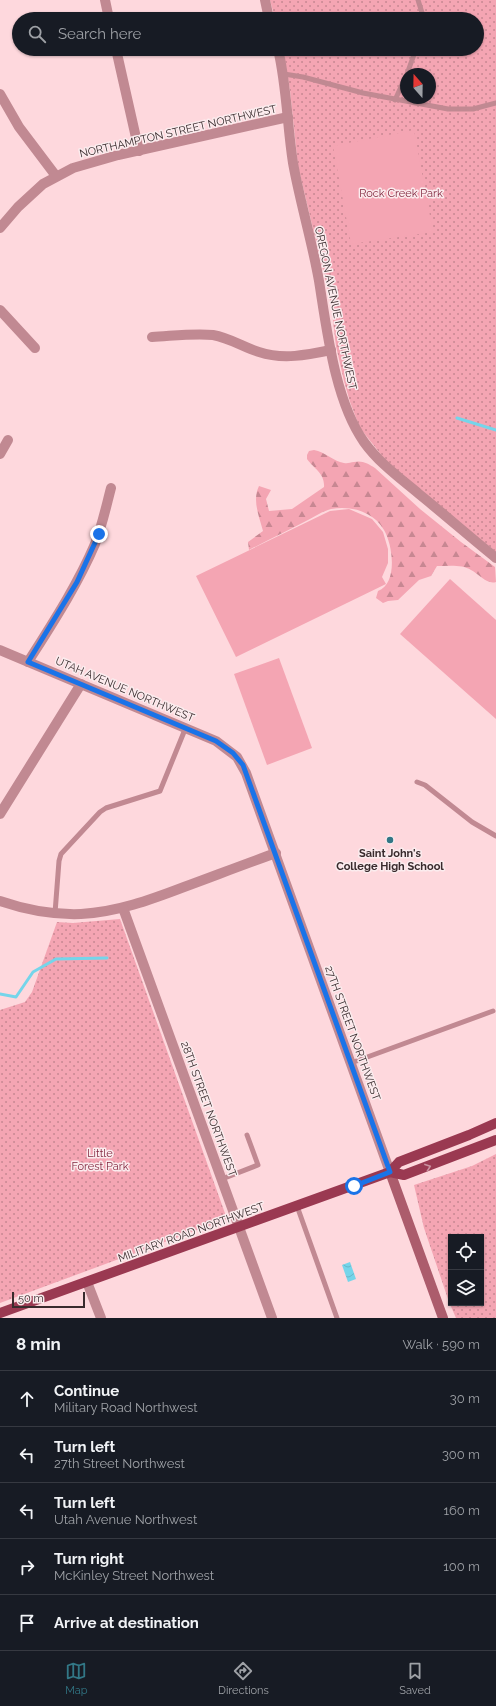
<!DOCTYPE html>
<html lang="en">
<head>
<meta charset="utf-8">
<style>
	:root { --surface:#171b24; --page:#242831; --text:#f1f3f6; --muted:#9ea1a6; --line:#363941; --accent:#327786 }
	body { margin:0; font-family:Raleway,sans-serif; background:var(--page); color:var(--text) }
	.controls { position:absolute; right:12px; bottom:12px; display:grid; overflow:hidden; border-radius:0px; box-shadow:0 1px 3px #0004 }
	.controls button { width:36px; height:36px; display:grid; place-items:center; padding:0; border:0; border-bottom:1px solid var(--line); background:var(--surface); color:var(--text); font:20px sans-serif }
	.compass { position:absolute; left:400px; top:68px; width:36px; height:36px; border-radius:50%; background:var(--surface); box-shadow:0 1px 3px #0004; rotate:340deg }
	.scale { position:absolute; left:12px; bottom:10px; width:73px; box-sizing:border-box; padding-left:4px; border:2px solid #392b2d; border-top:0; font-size:11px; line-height:14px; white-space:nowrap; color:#392b2d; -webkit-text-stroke:3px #fbecee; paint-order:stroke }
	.stop { position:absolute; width:12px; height:12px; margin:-9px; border:3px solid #1a73e8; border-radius:50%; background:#fff }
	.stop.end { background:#1a73e8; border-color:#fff; box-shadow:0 1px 4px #0008 }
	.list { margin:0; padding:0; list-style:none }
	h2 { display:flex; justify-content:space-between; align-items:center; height:52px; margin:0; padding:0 16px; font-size:17px }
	h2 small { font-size:13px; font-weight:400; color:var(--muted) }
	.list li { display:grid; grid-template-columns:26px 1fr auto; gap:12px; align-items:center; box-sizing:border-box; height:56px; padding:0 16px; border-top:1px solid var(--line) }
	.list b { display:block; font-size:15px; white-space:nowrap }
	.list p { margin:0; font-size:13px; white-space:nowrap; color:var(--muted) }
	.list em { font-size:13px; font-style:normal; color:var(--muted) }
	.icon { flex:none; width:22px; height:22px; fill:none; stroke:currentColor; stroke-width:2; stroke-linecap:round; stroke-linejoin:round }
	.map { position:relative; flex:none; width:496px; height:1318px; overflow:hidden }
	.search { position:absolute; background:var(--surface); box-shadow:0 1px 3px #0004; left:12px; right:12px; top:12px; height:44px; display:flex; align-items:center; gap:10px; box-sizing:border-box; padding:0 14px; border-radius:22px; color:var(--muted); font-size:15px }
	.sheet { height:332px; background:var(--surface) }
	nav { display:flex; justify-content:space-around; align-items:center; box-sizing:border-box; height:56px; border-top:1px solid var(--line); background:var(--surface); font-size:11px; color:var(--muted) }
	nav a { display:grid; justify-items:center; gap:2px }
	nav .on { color:var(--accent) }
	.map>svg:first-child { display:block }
	.forest { fill:url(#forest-firs) }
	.park { fill:url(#park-dots); fill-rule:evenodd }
	.garden { fill:#f4a5b3 }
	.water { fill:url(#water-waves) }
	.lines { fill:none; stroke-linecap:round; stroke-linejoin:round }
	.stream { stroke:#75d5ea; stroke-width:3 }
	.service { stroke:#c18992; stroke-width:5 }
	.minor { stroke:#c18992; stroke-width:10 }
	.tertiary { stroke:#c18992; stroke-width:10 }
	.secondary { stroke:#ac5c6c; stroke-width:10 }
	.primary { stroke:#9a3951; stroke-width:10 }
	.oneway { stroke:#ca92a0 }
	.route { stroke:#1a73e8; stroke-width:5 }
	.poi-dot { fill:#327786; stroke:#fbecee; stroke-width:1.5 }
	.labels { text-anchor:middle; stroke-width:3; stroke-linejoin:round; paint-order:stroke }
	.street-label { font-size:11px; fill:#392b2d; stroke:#fbecee }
	.park-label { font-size:11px; fill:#832840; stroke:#fbecee }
	.poi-label { font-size:11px; font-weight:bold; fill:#392b2d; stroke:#fbecee }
</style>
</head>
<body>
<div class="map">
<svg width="496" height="1318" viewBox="0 0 496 1318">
	<defs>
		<pattern id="forest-firs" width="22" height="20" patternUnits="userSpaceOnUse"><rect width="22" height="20" fill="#f4a5b3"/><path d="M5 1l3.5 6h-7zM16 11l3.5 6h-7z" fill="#c78792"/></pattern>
		<pattern id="park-dots" width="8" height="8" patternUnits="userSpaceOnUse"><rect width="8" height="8" fill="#f4a5b3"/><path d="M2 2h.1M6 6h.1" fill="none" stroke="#c78792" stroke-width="1.8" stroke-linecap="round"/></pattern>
		<pattern id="water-waves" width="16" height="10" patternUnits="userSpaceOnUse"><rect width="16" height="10" fill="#75d5ea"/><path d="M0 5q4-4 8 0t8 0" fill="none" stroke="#66b7c9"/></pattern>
	</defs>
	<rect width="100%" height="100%" fill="#fed8dd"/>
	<path class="forest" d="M 314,450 C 325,452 333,461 344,463 C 348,464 350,462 354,462 C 362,460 369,464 375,468 L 420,509 L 461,542 L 495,567 L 496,582 C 487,585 479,574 471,570 C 462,564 448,566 437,566 L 431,576 L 419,580 L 398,600 L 388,601 L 383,603 L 376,598 L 378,591 C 398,584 393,545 384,530 C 374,512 351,505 331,509 C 323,511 314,517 306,521 C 287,531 268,540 249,550 L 248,542 L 263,531 C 259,516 252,500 259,486 L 271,490 L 266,499 L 269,511 L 292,509 L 324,487 C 325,473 314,469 307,459 L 307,455 L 309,451 Z"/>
	<g class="park">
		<path d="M 270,0 L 496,0 L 496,552 L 407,481 L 383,457 L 360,428 L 350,402 L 344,381 L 336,346 L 331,304 L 298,166 L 290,90 L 283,49 L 477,49 L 477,19 L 275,19 ZM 406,74 L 430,74 L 430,98 L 406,98 Z"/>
		<polygon points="120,919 227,1219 0,1303 0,1010 25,1002 32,992 57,922 73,923"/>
		<path d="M 496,1154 L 496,1318 L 456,1318 L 449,1302 L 424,1228 L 414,1185 L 472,1166 ZM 451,1237 L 481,1237 L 481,1303 L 451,1303 Z"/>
	</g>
	<g class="garden">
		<polygon points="414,130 433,232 351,244 333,146"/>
		<polygon points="349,509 372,519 383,532 388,549 388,563 382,577 386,584 236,657 196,576 330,511"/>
		<polygon points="450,579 496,620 496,719 400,634"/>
		<polygon points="279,658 312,748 267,765 234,674"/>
	</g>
	<polygon class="water" points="350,1262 356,1279 348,1282 342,1265"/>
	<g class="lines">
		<g class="stream">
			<polyline points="457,418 496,430"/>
			<polyline points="0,994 16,997 33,972 56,959 107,958"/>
		</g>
		<g class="service">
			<polyline points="418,0 424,19"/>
			<polyline points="284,74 303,77 363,93 448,109 473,109 496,103"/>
			<polyline points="407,74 416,49"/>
			<polyline points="395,100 406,76"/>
			<polyline points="417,782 425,785 472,822 496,836"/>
			<polyline points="55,913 59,861 61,854 100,812 106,808 160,791 186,727"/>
			<polyline points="351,1063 493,1011"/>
			<polyline points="222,1179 258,1165 247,1135"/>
			<polyline points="297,1206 337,1318"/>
		</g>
		<g class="minor">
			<polyline points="105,0 109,19"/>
			<polyline points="116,49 139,151"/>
			<polyline points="0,94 19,127 56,176"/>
			<polyline points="0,228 18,207 43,184 73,168 118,155 288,117"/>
			<polyline points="0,310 35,348"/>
			<path d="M 152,337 C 172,336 194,333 213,335 C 230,338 243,347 259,352 C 283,360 307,355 331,350"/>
			<polyline points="0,454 8,440"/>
			<path d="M 28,662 C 52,624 77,586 95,544 C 102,526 106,507 111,488"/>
			<polyline points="0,814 81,684"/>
			<path d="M 0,901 C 26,910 53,915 81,914 C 117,912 150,900 184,887 C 214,876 245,864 276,853"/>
			<polyline points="123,908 272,1318"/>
			<polyline points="87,1282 101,1318"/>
		</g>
		<g class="tertiary">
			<polyline points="265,0 269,19"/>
			<path d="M 278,49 C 287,87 287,125 293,163 C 300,202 312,241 319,281 C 327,331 335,401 364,442 C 379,463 400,478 419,494 C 445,515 470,537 496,558"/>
			<polyline points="0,650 216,741 237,757 246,773 390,1172"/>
		</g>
		<polyline class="secondary" points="390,1172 443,1318"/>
		<g class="primary">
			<polyline points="390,1172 404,1175 496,1140"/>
			<polyline points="0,1313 390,1172 399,1162 469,1135 496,1123"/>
		</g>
	</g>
	<defs><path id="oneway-chevron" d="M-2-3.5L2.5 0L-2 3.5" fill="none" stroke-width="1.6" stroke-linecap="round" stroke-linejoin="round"/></defs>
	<use class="oneway" href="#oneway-chevron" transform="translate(428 1167) rotate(-20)"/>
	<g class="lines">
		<polyline class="route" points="99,534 77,582 28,662 216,741 233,753 243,765 390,1172 354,1186"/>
	</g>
	<circle class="poi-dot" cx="390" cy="840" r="4"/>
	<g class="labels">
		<g class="street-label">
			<text transform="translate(178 131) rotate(-13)" y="4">NORTHAMPTON STREET NORTHWEST</text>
			<text transform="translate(336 308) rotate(78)" y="4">OREGON AVENUE NORTHWEST</text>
			<text transform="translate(125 689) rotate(23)" y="4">UTAH AVENUE NORTHWEST</text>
			<text transform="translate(353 1033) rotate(70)" y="4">27TH STREET NORTHWEST</text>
			<text transform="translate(209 1109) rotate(70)" y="4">28TH STREET NORTHWEST</text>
			<text transform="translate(191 1232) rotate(-20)" y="4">MILITARY ROAD NORTHWEST</text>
		</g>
		<g class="park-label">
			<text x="401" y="197">Rock Creek Park</text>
			<text x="100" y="1157">Little<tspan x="100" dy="13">Forest Park</tspan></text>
		</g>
		<g class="poi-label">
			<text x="390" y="857">Saint John's<tspan x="390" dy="13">College High School</tspan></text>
		</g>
	</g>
</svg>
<div class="controls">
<button><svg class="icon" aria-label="locate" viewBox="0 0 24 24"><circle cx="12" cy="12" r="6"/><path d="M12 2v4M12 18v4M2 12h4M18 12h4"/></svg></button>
<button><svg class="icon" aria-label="layers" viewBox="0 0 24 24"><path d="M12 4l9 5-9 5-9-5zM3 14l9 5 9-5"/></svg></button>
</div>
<svg class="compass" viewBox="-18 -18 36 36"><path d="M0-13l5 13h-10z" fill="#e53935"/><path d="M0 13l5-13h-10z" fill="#9ea1a6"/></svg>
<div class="scale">50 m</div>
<div class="stop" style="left:354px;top:1186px"></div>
<div class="stop end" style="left:99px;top:534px"></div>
<div class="search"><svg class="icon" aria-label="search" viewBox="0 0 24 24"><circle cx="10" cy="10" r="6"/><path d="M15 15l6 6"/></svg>Search here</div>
</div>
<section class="sheet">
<h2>8 min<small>Walk · 590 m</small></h2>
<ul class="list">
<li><svg class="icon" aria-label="ahead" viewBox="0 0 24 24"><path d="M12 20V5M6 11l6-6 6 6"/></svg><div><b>Continue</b><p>Military Road Northwest</p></div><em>30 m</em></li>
<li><svg class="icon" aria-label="left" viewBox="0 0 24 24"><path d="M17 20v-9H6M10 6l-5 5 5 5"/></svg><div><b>Turn left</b><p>27th Street Northwest</p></div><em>300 m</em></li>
<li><svg class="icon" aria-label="left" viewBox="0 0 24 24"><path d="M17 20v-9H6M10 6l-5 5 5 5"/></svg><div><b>Turn left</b><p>Utah Avenue Northwest</p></div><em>160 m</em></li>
<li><svg class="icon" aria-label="right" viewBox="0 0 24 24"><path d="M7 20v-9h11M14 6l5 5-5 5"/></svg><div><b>Turn right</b><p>McKinley Street Northwest</p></div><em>100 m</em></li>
<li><svg class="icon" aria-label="arrive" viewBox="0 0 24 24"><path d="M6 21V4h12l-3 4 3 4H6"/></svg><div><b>Arrive at destination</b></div></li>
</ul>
</section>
<nav>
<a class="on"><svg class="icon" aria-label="map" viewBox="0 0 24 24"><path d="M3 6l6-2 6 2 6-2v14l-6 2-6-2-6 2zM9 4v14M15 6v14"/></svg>Map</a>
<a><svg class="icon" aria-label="directions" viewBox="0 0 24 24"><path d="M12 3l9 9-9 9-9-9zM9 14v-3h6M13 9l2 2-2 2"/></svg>Directions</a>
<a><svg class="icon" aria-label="saved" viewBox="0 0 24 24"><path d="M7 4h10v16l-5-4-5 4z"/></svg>Saved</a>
</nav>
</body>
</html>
